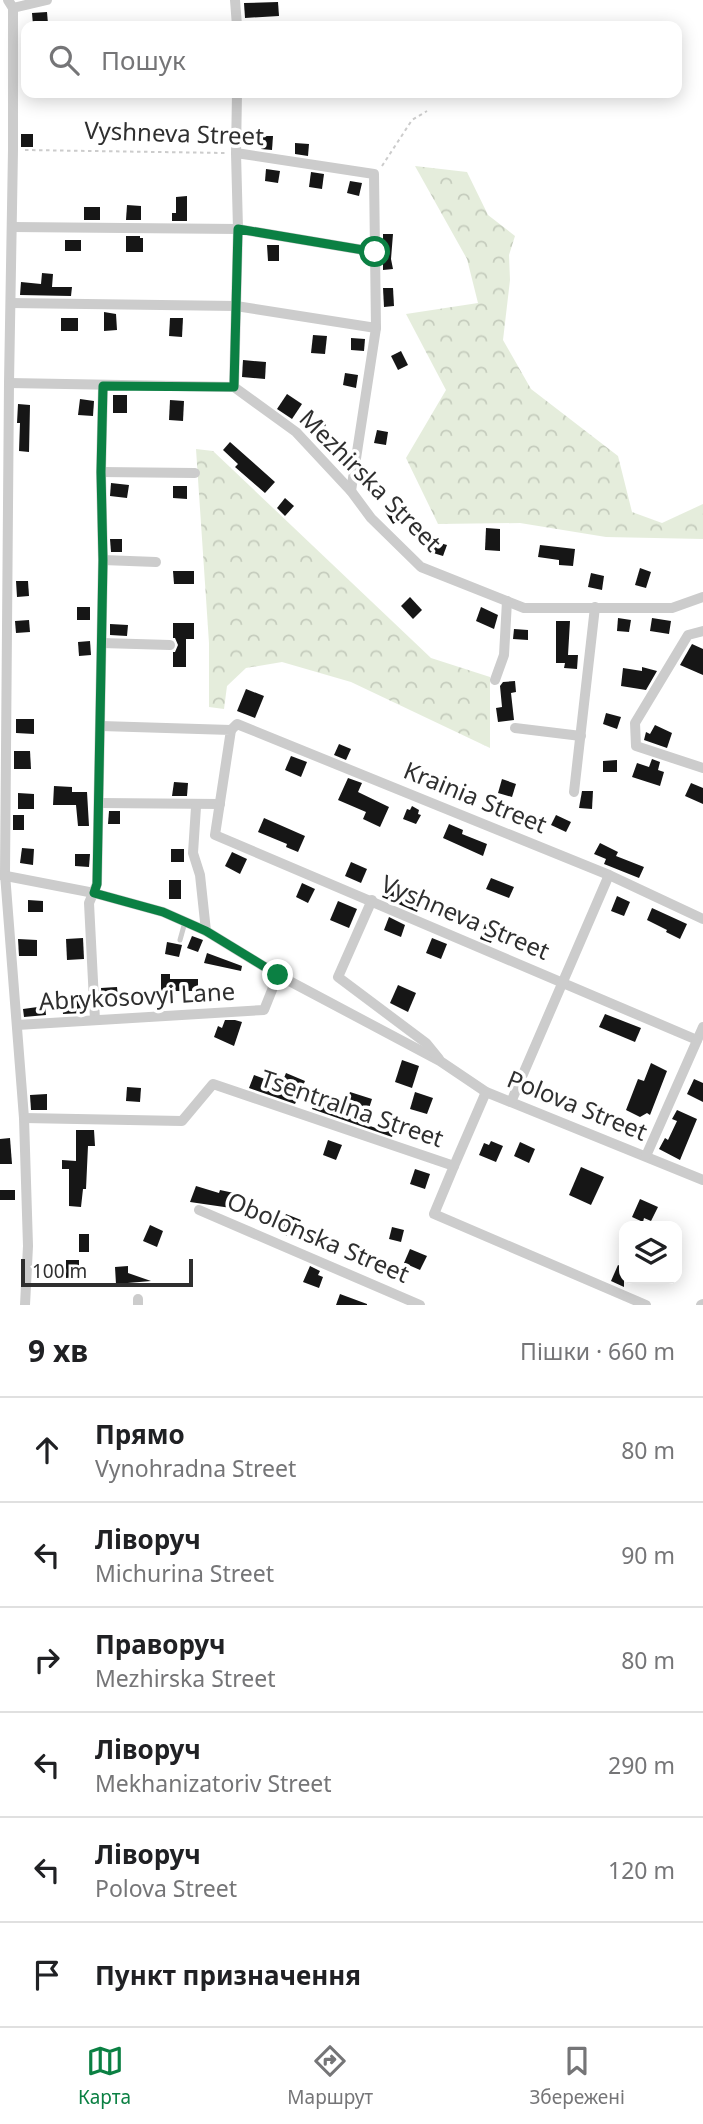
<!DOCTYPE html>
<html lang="uk">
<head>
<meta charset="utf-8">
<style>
	:root { --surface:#fff; --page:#f6f6f6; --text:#202124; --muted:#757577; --line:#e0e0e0; --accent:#0b8043 }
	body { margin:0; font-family:"Noto Sans",sans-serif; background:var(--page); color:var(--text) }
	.controls { position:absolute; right:21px; bottom:21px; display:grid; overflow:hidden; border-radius:14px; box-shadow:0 4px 18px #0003 }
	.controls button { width:63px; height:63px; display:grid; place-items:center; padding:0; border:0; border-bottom:2px solid var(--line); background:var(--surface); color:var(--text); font:35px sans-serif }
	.scale { position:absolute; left:21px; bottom:18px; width:172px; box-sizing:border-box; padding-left:7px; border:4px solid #2f2f2f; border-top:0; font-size:19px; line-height:24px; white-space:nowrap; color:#2f2f2f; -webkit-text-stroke:5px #fff; paint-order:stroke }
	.stop { position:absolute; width:21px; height:21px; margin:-16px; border:5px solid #0b8043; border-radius:50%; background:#fff }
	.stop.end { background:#0b8043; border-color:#fff; box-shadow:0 2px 7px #0008 }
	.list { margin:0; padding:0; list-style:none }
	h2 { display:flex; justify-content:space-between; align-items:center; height:91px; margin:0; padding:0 28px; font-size:30px }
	h2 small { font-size:23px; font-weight:400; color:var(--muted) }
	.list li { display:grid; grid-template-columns:46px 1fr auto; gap:21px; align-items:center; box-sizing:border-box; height:105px; padding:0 28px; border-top:2px solid var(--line) }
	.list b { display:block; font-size:26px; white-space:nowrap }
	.list p { margin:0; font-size:23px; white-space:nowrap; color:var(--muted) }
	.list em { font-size:23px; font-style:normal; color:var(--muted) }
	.icon { flex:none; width:38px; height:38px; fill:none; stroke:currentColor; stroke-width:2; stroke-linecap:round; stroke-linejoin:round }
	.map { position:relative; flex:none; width:703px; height:1305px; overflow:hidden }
	.search { position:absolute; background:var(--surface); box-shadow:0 4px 18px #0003; left:21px; right:21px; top:21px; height:77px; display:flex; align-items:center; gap:18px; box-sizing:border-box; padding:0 24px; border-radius:14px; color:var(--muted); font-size:26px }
	.sheet { height:721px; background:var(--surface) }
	nav { display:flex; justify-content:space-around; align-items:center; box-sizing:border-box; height:98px; border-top:2px solid var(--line); background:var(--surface); font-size:19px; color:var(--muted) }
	nav a { display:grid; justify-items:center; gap:4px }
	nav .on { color:var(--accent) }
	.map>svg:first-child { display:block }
	.forest { fill:url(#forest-crowns) }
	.building { fill:#161616 }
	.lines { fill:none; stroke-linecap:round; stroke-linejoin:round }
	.path { stroke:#ccc; stroke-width:2; stroke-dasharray:3.5 3.5; stroke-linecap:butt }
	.lane { stroke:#ccc; stroke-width:5 }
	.street { stroke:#ccc; stroke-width:10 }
	.route { stroke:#0b8043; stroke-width:9 }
	.labels { text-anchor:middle; stroke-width:7; stroke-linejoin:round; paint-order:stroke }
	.street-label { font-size:24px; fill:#2f2f2f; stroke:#fff }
</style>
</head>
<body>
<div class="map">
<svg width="703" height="1305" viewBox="0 0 703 1305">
	<defs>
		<pattern id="forest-crowns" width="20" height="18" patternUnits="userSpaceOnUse" patternTransform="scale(1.75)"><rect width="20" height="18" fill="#e5eddc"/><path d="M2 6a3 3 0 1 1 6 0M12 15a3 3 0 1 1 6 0" fill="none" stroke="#c5ccbd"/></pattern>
	</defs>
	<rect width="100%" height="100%" fill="#fff"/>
	<g class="forest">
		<polygon points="415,166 467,172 488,215 515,236 509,255 510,280 503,340 531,389 618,456 632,512 662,523 703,504 703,539 606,537 520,523 438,524 406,458 446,390 406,314 478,303 467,259"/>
		<polygon points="196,449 213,451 431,658 490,677 490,748 351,682 282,662 246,668 227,686 224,709 209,707 209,643"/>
	</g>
	<g class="building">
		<polygon points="278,2 279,16 245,18 244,3"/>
		<polygon points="47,12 48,24 33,25 32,13"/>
		<rect x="21" y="134" width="12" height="13"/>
		<polygon points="261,136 273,136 272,150 261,149"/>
		<polygon points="295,143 309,144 308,156 295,154"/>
		<polygon points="266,169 280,171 278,183 265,181"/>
		<polygon points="311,172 324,174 322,189 309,187"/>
		<polygon points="350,181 362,183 359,196 347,193"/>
		<polygon points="187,196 187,221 172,221 172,213 176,213 176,197"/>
		<polygon points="127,205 141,206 141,220 126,220"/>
		<rect x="84" y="207" width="16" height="13"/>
		<polygon points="383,234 393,234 391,259 393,269 383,270"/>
		<polygon points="126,236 140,236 140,238 143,238 143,252 126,252"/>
		<rect x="65" y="240" width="16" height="11"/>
		<polygon points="267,245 279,245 279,261 268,261"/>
		<polygon points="42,273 53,274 52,287 72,287 71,296 20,295 21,282 41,284"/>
		<polygon points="383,288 393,288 394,306 384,307"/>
		<polygon points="104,312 116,314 117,330 104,331"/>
		<rect x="61" y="318" width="17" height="13"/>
		<polygon points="170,318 183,318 182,337 169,336"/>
		<polygon points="313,335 327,336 325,354 311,353"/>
		<polygon points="351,338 365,339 364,351 351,350"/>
		<polygon points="401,351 408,365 398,370 391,356"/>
		<polygon points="243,360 266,362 265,379 242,377"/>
		<polygon points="345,373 358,375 356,388 343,385"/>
		<polygon points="287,394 302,404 292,419 277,409"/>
		<rect x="113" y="395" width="14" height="18"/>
		<polygon points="80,399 94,401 93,416 78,415"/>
		<polygon points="170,400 184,401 183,421 169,420"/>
		<polygon points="18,404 30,405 29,452 19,451 20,423 17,423"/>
		<polygon points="313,420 326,424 322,437 309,433"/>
		<polygon points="377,430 388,432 386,445 374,443"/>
		<polygon points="230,442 275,482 265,493 235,467 238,464 223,450"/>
		<polygon points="111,483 129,485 127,498 110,496"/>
		<polygon points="173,486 187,486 187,499 173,498"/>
		<polygon points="399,497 409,514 393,524 382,507"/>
		<polygon points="285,498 294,506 285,516 277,508"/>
		<polygon points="486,528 500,529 500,551 485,550"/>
		<polygon points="110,539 122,539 122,552 111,552"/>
		<polygon points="433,541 447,545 443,556 430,552"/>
		<polygon points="540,545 575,549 573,566 559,565 559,560 538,557"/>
		<polygon points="640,568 651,572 646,588 635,585"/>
		<polygon points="173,571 194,571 194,584 174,584"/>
		<polygon points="591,573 604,576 602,590 588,587"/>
		<polygon points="16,581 28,581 29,596 17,597"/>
		<polygon points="410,597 422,610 413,619 401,606"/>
		<rect x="77" y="607" width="13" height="13"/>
		<polygon points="481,607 498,615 494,629 476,621"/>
		<polygon points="618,618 631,620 629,632 617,631"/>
		<polygon points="652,618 671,621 669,634 650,631"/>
		<polygon points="29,620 30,632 16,633 15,621"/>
		<polygon points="556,621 570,621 568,655 578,655 577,669 564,668 565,663 556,663"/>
		<polygon points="173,623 194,623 194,639 186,639 186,667 173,667 173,652 175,652 178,645 175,638 173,638"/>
		<polygon points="110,624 128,625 127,636 110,635"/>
		<polygon points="514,629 528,630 528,640 513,639"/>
		<polygon points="90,641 91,655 79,656 78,642"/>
		<polygon points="692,644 703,649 703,675 680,665"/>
		<polygon points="642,667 657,671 646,690 621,686 623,668 642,671"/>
		<polygon points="515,681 516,692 511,693 514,720 498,722 496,708 502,707 500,686 503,682"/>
		<polygon points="246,689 264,696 255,718 237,711"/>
		<polygon points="606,713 621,717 617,729 603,724"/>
		<polygon points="16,719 34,719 34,734 16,733"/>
		<polygon points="655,725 672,733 667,748 644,740 646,732 650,734"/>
		<polygon points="339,744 351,749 346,760 334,755"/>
		<polygon points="14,751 30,751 31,769 14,769"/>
		<polygon points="291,756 307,762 301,777 285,770"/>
		<polygon points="652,759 660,762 658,770 664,772 660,786 632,777 637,763 649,767"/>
		<polygon points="617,760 617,772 603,772 603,761"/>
		<polygon points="348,778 362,783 358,792 389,807 380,827 363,819 366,812 338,800"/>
		<polygon points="502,779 516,784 512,797 498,793"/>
		<polygon points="174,782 188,783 187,796 172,796"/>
		<polygon points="442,783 455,787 451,798 438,793"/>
		<polygon points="691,783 703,788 703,804 685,796"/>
		<polygon points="54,786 72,787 72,792 87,792 89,826 78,826 76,805 53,805"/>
		<polygon points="582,791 593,791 592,809 579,808"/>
		<polygon points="18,793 34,794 34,809 18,809"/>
		<polygon points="412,806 419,810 418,814 421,815 416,824 403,819 407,809 410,810"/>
		<polygon points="109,811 120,811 120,824 108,824"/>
		<rect x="13" y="815" width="11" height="15"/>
		<polygon points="556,815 571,822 566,832 551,825"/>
		<polygon points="264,818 305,836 298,852 286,847 287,844 258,832"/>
		<polygon points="449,824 463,830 462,834 487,844 483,856 443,838"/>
		<polygon points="600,843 618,852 616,856 644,867 639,878 604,864 606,859 594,854"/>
		<polygon points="22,848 34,849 33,865 20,863"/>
		<rect x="171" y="849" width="13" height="13"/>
		<polygon points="232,852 247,859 240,874 225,866"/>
		<polygon points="75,854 90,854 89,867 75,866"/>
		<polygon points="351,862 367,869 361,883 345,876"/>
		<polygon points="491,878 514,887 509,898 486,889"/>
		<rect x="169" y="880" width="12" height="19"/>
		<polygon points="302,883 315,889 308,903 296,897"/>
		<polygon points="387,886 423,899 417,912 382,897"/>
		<polygon points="617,896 630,902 624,916 611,911"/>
		<polygon points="28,900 43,901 43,912 28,912"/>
		<polygon points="338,901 357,909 349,928 330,920"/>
		<polygon points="652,908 687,924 680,939 666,932 667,930 647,920"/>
		<polygon points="389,917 405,925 401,937 384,930"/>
		<polygon points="485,924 496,927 491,943 480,939"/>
		<polygon points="192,936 203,940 198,952 187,948"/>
		<polygon points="83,938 84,959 67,960 66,939"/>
		<polygon points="432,938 447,944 441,959 426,953"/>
		<polygon points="18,939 37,940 37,956 19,956"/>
		<polygon points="167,942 182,945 179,957 165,954"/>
		<polygon points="207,953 242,966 241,971 204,963"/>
		<polygon points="161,974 170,974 170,979 198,979 198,991 161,991"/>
		<polygon points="398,985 416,993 408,1012 390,1003"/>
		<polygon points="117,987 118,998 102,999 101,988"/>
		<polygon points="82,998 83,1013 63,1014 62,999"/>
		<polygon points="45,1006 46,1015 24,1017 23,1009"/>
		<polygon points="605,1014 641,1028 635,1042 599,1027"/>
		<polygon points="225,1020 235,1020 242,1022 234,1046 214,1037 218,1026 222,1028"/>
		<polygon points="402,1060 419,1066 412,1088 395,1082"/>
		<polygon points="651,1063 667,1071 650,1115 647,1113 640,1117 626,1110 638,1079 644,1081"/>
		<polygon points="286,1073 305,1081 295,1104 249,1088 254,1075 281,1085"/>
		<polygon points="694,1079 703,1083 703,1102 687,1094"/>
		<polygon points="127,1087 141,1088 140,1102 126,1101"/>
		<polygon points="350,1092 372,1099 364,1124 382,1130 384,1123 395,1127 392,1137 312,1109 316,1098 344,1109"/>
		<polygon points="415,1092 433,1098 427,1114 410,1109"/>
		<polygon points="47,1094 47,1110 31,1110 30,1095"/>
		<polygon points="677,1110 697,1119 680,1160 659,1149 665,1138 668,1140 677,1121 672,1119"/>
		<polygon points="76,1130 94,1130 95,1146 88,1146 86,1189 83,1189 81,1207 69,1206 69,1169 62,1169 62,1160 76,1161"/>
		<polygon points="10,1138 12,1164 0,1164 0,1139"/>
		<polygon points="328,1140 342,1145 336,1160 323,1155"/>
		<polygon points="491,1141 503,1146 496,1162 479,1155 484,1143 489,1145"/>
		<polygon points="520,1142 535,1149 529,1163 514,1156"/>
		<polygon points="581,1167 604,1177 591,1205 569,1195"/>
		<polygon points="415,1169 430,1174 425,1189 410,1184"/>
		<polygon points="196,1186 219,1193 220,1190 234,1193 231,1208 190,1202"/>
		<rect x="0" y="1190" width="15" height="10"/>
		<polygon points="640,1199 658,1207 651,1221 644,1218 643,1222 632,1217"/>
		<polygon points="286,1214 301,1220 293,1238 278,1232"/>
		<polygon points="150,1225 163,1231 157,1247 143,1241"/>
		<polygon points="392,1227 404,1230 401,1242 389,1239"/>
		<rect x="79" y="1234" width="10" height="18"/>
		<polygon points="410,1249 427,1256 420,1270 404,1263"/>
		<polygon points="66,1260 79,1260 79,1277 66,1278"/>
		<polygon points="618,1265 624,1268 624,1287 611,1281"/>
		<polygon points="128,1266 128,1273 151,1281 116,1284 115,1267"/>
		<polygon points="310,1266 320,1271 318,1275 323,1277 319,1288 303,1282"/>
		<polygon points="340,1294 367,1304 367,1305 336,1305"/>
	</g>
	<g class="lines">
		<g class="path">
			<polyline points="25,150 225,153"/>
			<polyline points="382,166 412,120 427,111"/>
		</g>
		<polyline class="lane" points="180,940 185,922"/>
		<g class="street">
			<polyline points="8,0 13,8 13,150 9,383 5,874 24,1118 28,1246 25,1305"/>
			<polyline points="235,0 237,26"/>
			<polyline points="13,8 47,0"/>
			<polyline points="236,153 374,174 376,328 351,491"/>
			<polyline points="12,227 238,229 375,252"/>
			<polyline points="11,303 236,306 376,328"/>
			<polyline points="9,383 234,387 296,432 351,491 371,518 421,567 524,608 672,608 703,597"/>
			<polyline points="234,387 238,229 236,153 237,93"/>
			<polyline points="101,472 195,473"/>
			<polyline points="103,560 156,562"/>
			<polyline points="703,631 688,635 635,723 636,746 703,768"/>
			<polyline points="102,643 170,645"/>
			<polyline points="495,680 504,655 507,601"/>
			<polyline points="101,726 231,730 215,835 697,1040"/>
			<polyline points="515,728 581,736"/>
			<polyline points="231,730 237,724 609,875 703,919"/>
			<polyline points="574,792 595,607"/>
			<polyline points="99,803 220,804"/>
			<polyline points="196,807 193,853 200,875 206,931"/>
			<polyline points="1,875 94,893 163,912 206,931 278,975 440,1061 486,1092 703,1180"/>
			<polyline points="372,900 338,977 426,1043 439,1059"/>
			<polyline points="95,1020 89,903 97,884 103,560 101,472 103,386"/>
			<polyline points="17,1025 264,1010 278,975"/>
			<polyline points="511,1102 609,875"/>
			<polyline points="24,1118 182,1121 213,1084 454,1166 434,1214 646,1305"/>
			<polyline points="646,1156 703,1027"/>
			<polyline points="454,1166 486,1092"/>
			<polyline points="199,1210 420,1305"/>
			<polyline points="138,1305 138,1299"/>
			<polyline points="701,1305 703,1304"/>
		</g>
	</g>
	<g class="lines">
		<polyline class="route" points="278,975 206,931 163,912 94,893 97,884 103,560 101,472 103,386 234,387 238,229 375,252"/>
	</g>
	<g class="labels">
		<g class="street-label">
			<text transform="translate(174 134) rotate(2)" y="8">Vyshneva Street</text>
			<text transform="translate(370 481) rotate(45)" y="8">Mezhirska Street</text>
			<text transform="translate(475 798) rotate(22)" y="8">Krainia Street</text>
			<text transform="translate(465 918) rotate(23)" y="8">Vyshneva Street</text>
			<text transform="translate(137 997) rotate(-3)" y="8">Abrykosovyi Lane</text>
			<text transform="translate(577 1106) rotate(22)" y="8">Polova Street</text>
			<text transform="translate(352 1109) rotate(19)" y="8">Tsentralna Street</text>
			<text transform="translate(318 1238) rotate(23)" y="8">Obolonska Street</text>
		</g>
	</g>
</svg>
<div class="controls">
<button><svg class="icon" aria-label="layers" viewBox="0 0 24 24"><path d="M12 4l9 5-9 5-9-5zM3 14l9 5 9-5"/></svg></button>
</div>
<div class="scale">100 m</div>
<div class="stop" style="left:375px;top:252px"></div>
<div class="stop end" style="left:278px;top:975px"></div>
<div class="search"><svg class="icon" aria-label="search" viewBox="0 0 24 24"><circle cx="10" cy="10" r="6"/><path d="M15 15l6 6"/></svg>Пошук</div>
</div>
<section class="sheet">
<h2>9 хв<small>Пішки · 660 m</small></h2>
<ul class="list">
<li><svg class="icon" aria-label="ahead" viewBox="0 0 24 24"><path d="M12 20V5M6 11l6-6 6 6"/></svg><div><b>Прямо</b><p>Vynohradna Street</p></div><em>80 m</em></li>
<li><svg class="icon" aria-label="left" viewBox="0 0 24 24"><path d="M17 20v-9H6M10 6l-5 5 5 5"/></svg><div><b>Ліворуч</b><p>Michurina Street</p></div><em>90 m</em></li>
<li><svg class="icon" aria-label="right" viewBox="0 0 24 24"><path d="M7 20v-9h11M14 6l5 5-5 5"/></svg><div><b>Праворуч</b><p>Mezhirska Street</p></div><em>80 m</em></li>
<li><svg class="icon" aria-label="left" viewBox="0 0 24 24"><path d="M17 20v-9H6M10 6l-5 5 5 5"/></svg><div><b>Ліворуч</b><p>Mekhanizatoriv Street</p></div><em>290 m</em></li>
<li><svg class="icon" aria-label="left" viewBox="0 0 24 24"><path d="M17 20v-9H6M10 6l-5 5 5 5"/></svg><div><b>Ліворуч</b><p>Polova Street</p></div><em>120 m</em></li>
<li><svg class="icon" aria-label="arrive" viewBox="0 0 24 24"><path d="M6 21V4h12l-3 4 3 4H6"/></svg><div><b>Пункт призначення</b></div></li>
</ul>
</section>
<nav>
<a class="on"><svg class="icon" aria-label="map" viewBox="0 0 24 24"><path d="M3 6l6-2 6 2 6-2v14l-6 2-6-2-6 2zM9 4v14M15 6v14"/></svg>Карта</a>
<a><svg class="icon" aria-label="directions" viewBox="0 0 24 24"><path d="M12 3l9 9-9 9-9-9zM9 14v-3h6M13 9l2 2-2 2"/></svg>Маршрут</a>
<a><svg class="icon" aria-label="saved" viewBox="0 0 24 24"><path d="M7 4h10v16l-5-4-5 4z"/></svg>Збережені</a>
</nav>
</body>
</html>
